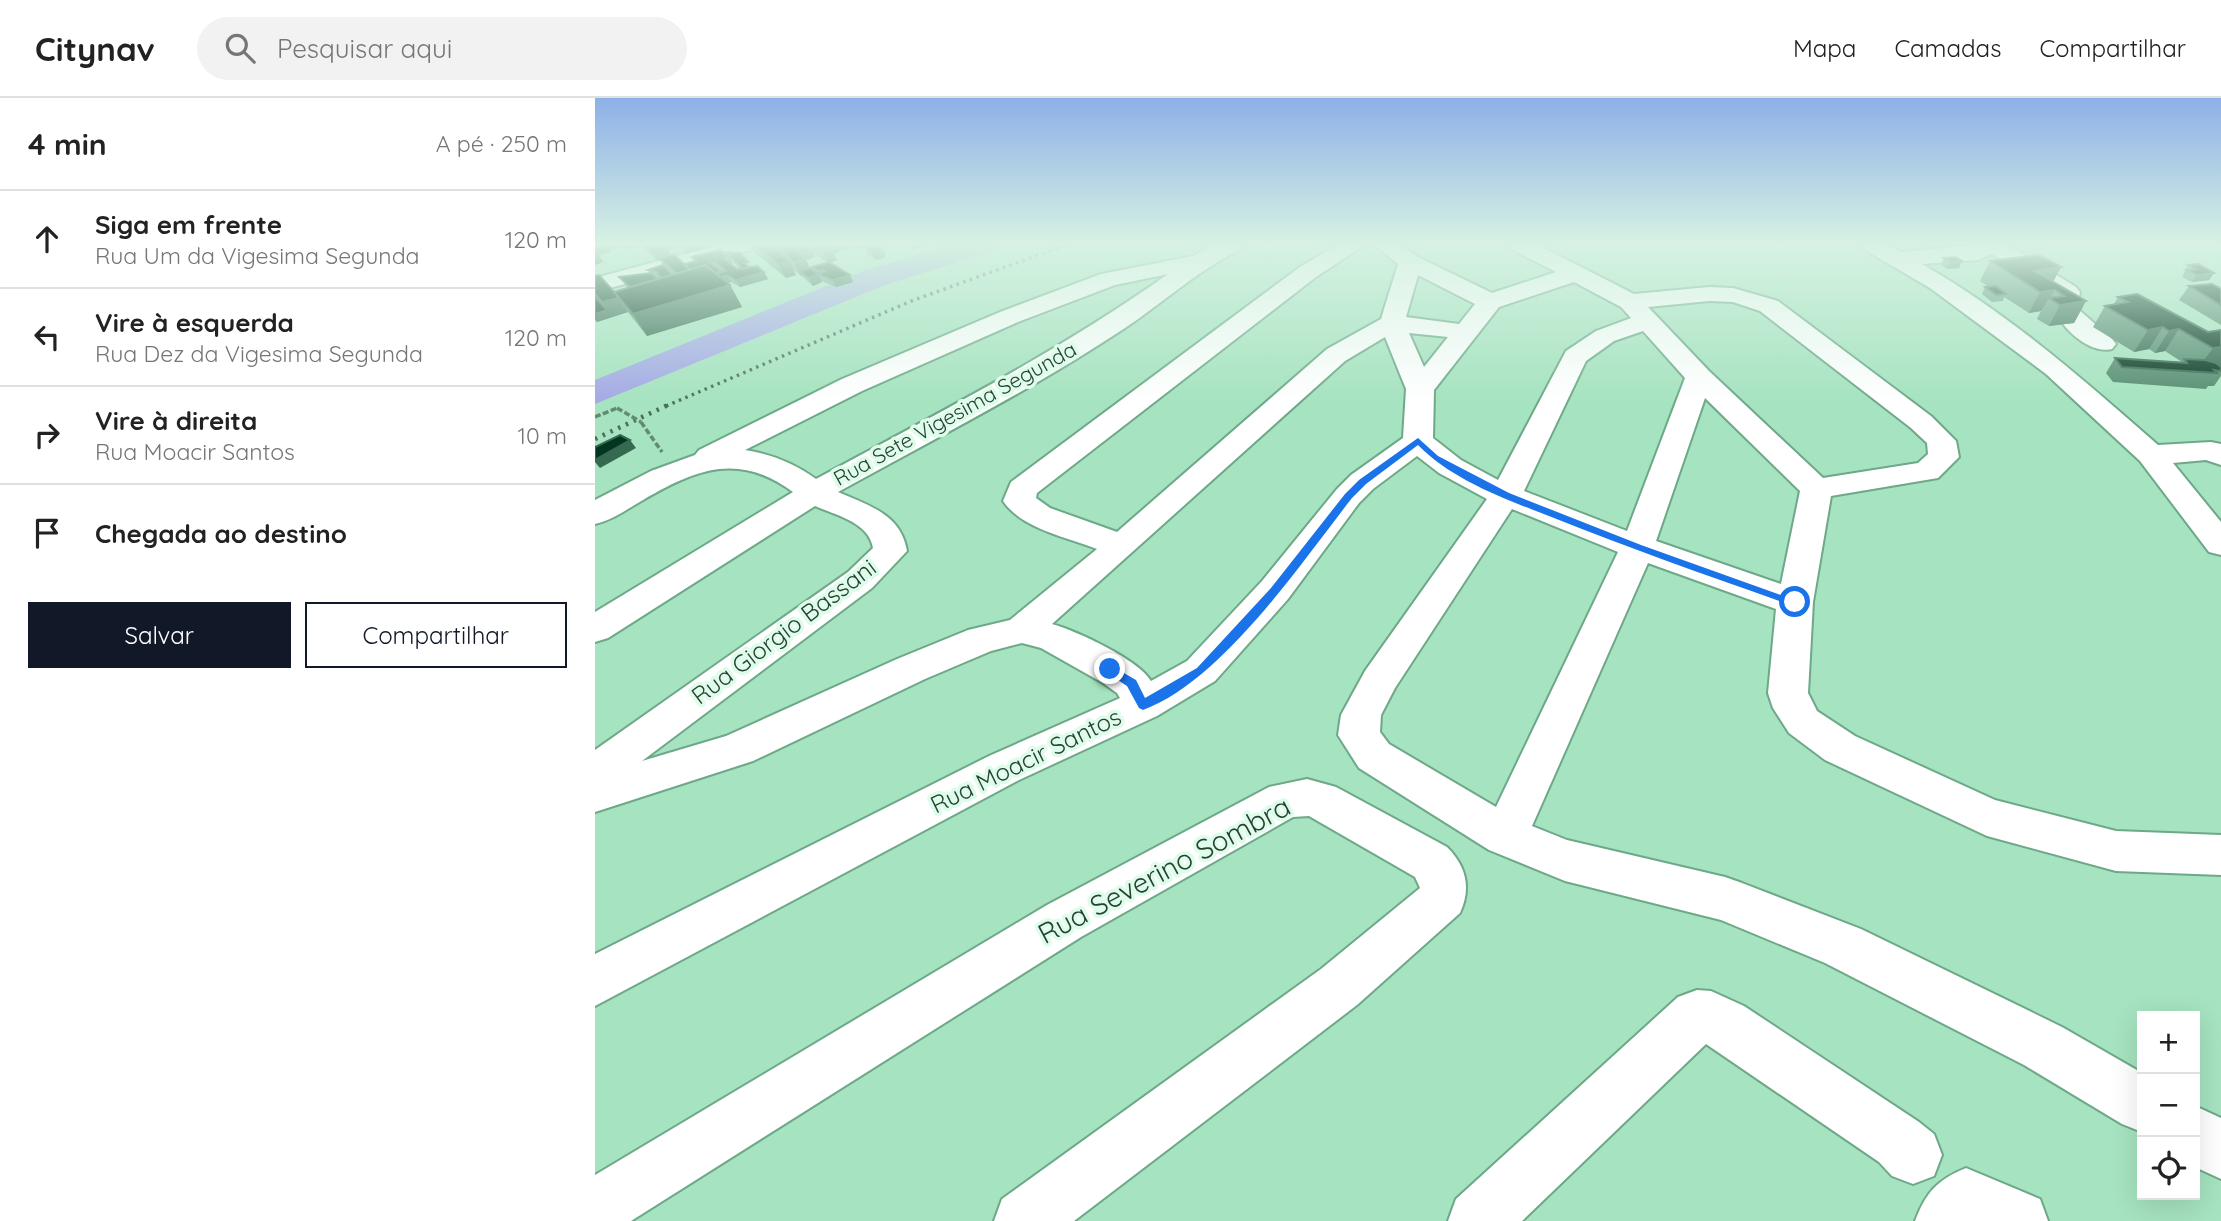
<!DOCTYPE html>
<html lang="pt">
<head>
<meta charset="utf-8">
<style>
	:root { --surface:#fff; --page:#f2f2f2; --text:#222; --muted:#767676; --line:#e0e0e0; --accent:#111827 }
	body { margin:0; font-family:Quicksand,sans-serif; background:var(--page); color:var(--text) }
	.controls { position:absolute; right:21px; bottom:21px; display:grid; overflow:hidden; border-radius:0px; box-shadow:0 7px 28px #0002 }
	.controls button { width:63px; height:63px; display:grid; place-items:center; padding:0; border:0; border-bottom:2px solid var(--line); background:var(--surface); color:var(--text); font:35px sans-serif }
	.stop { position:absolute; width:21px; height:21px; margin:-16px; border:5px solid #1a73e8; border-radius:50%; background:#fff }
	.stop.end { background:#1a73e8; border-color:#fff; box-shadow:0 2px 7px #0008 }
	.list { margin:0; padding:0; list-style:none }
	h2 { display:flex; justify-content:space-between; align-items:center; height:91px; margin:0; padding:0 28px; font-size:30px }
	h2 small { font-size:23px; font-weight:400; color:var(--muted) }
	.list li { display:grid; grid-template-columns:46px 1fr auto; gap:21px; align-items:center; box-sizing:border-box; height:98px; padding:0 28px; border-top:2px solid var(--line) }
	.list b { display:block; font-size:26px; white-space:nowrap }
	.list p { margin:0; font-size:23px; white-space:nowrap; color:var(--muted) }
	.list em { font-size:23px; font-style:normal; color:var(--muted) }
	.actions { display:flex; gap:14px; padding:21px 28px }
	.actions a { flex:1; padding:16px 0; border:2px solid var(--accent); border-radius:0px; text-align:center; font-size:24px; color:var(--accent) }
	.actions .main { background:var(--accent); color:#fff }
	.icon { flex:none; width:38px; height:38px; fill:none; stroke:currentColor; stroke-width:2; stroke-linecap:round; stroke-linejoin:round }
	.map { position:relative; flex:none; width:1626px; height:1123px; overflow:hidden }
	header { display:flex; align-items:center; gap:42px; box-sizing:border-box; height:98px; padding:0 35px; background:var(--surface); border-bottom:2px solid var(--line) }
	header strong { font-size:33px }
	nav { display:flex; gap:38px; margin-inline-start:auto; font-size:24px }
	.search { width:490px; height:63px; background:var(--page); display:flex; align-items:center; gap:18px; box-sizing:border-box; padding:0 24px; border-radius:38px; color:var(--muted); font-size:26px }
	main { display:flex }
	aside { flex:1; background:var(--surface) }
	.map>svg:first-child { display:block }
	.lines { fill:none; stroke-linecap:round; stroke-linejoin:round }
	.river { fill:#a4aae5; fill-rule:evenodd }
	.minor-casing { stroke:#6da888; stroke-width:4 }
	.path { stroke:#628b73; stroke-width:3.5; stroke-dasharray:6 2.5; stroke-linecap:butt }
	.minor { fill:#fff; fill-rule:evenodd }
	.rail-far1 { stroke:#4b6f5b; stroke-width:3.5; stroke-dasharray:2.5 4.5; stroke-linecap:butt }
	.rail { stroke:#4b6f5b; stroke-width:4.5; stroke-dasharray:2.5 6; stroke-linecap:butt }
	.path-bridge { stroke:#628b73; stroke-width:3.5; stroke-dasharray:6 2.5; stroke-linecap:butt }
	.wall { fill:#558c70; fill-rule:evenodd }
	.shaded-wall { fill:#356950 }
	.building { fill:#043520; stroke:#356950; stroke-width:2 }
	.route { fill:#1a73e8 }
	.labels { text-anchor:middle; stroke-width:7; stroke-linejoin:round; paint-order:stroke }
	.far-street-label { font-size:21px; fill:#284133; stroke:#defcea }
	.street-label { font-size:24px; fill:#284133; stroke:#defcea }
	.near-street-label { font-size:28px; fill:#284133; stroke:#defcea }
</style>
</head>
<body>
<header>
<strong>Citynav</strong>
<div class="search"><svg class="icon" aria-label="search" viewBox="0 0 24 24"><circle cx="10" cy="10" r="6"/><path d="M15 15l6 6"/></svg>Pesquisar aqui</div>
<nav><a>Mapa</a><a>Camadas</a><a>Compartilhar</a></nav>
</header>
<main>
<aside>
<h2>4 min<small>A pé · 250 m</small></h2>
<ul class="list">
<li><svg class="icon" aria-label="ahead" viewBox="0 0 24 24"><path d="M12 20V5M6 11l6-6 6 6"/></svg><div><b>Siga em frente</b><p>Rua Um da Vigesima Segunda</p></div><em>120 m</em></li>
<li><svg class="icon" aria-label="left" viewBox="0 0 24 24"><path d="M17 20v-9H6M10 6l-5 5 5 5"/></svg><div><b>Vire à esquerda</b><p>Rua Dez da Vigesima Segunda</p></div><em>120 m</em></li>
<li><svg class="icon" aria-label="right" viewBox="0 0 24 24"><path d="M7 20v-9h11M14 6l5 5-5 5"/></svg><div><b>Vire à direita</b><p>Rua Moacir Santos</p></div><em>10 m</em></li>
<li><svg class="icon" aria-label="arrive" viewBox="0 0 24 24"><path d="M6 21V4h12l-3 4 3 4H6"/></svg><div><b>Chegada ao destino</b></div></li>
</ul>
<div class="actions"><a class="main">Salvar</a><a>Compartilhar</a></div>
</aside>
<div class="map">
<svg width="1626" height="1123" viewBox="0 0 1626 1123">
	<rect width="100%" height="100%" fill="#a6e3c0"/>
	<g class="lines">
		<polygon class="river" points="355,147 402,147 398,153 290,187 0,306 0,282 268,173"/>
		<g class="minor-casing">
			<g id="minor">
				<polygon points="122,147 159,147 156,152 0,194 0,180"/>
				<path d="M 619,147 L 647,147 L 644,152 C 602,173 569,204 530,230 C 438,291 339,341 243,394 C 273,407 306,416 312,453 L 277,490 L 47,663 L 131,638 L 302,561 L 373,532 L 415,522 L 502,451 C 472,439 427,431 408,403 L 416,384 L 705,169 L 742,147 L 769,147 L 721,179 L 442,395 L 441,400 L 455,410 L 522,434 L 732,251 L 786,221 L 803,166 L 780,147 L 806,147 L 823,159 L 897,195 L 961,174 L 918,152 L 915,147 L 943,147 L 1039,196 L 1114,189 L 1138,190 L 1183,203 L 1336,318 L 1361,343 L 1364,359 L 1343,380 L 1236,398 L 1218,504 L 1213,595 L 1222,613 L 1260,638 L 1400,702 L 1521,733 L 1626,737 L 1626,777 L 1521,773 L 1392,738 L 1230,662 L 1194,635 L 1178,610 L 1173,595 L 1181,511 L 1053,465 L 937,728 L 972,742 L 1130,779 L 1147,785 L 1266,831 L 1467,929 L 1547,975 L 1547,1034 L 1527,1026 L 1429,967 L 1230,865 L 1126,822 L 970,783 L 894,752 L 764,670 L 743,637 L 746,617 L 770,573 L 892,401 L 844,375 L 822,358 L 778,391 L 764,405 L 693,501 L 620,583 L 562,618 L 424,682 L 0,908 L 0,856 L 394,658 L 525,600 L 522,595 L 508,585 L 446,550 L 427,545 L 396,553 L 330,581 L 158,663 L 0,714 L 0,652 L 253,474 L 278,450 C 274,424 240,417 220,408 L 13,540 L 0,544 L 0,514 L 198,394 C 144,354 101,371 48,402 C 32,411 18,422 0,426 L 0,402 L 56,373 L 100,357 L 104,352 L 247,281 L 405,214 L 506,176 L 598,158 ZM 573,176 C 462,255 341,316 221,381 C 199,365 176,356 150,352 L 267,293 L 423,224 L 520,187 ZM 823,177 L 880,206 L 864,226 L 811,219 ZM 979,184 L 1026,209 L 1036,220 L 1001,233 L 971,253 L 903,382 L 866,362 L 838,340 L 839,292 L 904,209 ZM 1114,203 L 1138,204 L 1165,213 L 1316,330 L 1332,345 L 1333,356 L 1323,365 L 1228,380 L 1114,273 L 1053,209 ZM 1048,233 L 1090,280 L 1032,433 L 929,393 L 991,263 L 1019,243 ZM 814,235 L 853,239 L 829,269 ZM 790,239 L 811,291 L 808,340 L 756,377 L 742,391 L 667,483 L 592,563 L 556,583 C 544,562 482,533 457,526 L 750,263 ZM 1110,300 L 1205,393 L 1186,486 L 1061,443 ZM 917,411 L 1023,454 L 901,709 L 794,646 L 785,634 L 786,617 L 800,590 Z"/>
				<path d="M 1267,147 L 1294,147 L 1306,154 L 1380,147 L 1413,147 L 1481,189 L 1485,194 L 1482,210 L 1517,241 L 1521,246 L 1517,251 C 1494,257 1462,227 1457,205 L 1460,196 L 1397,156 L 1383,162 L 1327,166 C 1414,216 1489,282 1563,347 L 1616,344 L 1626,346 L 1626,367 L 1611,362 L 1578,365 L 1626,424 L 1626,457 L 1614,454 L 1545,363 L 1451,276 L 1335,190 L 1270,152 Z"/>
				<path d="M 712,681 L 741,689 L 852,749 C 872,769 876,791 865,815 L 762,907 L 479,1123 L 399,1123 L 407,1101 L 726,871 L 825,790 L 820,779 L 714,718 L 698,719 L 486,839 L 36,1123 L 0,1123 L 0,1077 L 452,807 L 674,689 Z"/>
				<polygon points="1102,892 1116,893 1149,908 1324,1024 1339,1036 1347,1057 1339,1078 1318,1086 1297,1078 1284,1064 1111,946 927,1123 853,1123 861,1101 1083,899"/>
				<polygon points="1600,1008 1626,1020 1626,1081 1600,1069"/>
				<path d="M 1371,1070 L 1445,1101 L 1453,1123 L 1320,1123 C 1331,1094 1342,1082 1371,1070 Z"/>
			</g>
		</g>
		<g class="path">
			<polyline points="0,319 22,310"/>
			<polyline points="46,324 67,354"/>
		</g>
		<use href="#minor" class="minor"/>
		<polyline class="rail-far1" points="71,308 319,202 471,147"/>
		<polyline class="rail" points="0,341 75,306"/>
		<polyline class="path-bridge" points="22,310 46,324"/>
	</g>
	<g class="wall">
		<polygon points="0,147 82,147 83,149 73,152 76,157 90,166 99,164 97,159 138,166 136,166 142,171 145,171 135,161 131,154 173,181 145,189 136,184 132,185 135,187 147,209 52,238 33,214 2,224 0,222 0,199 6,205 0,198 0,178 21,196 33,190 24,179 55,175 53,172 68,167 65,162 63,163 46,147 32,151 28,148 15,152 16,154 3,157 8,164 0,167"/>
		<path d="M 154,147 L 254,147 L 256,150 L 247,153 L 244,151 L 246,153 L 239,156 L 242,162 L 235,165 L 255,177 L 258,184 L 241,189 L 227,183 L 225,179 L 227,184 L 218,188 L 209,180 L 207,178 L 206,178 L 198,171 L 201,177 L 191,180 L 156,151 ZM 218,155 L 232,164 L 217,169 L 219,172 L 215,170 L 211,162 L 220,159 Z"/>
		<polygon points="258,147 274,147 291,159 281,162 272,156 269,149 264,151"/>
		<polygon points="1349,160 1364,170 1352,171 1346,167"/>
		<polygon points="1395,163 1458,184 1491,203 1479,225 1454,228 1442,221 1446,213 1434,215 1409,199 1408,203 1397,204 1387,196 1390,189 1394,189 1385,183"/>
		<polygon points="1593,167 1619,175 1614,182 1597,184 1587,179"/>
		<polygon points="1594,188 1626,191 1626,227 1584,202"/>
		<polygon points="1523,199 1613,234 1626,232 1626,268 1625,268 1626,269 1626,278 1619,288 1613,288 1611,291 1518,284 1511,275 1520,260 1587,264 1570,253 1560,255 1554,251 1539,254 1498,229 1510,208 1519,206"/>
	</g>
	<g class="shaded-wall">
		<polygon points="11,147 28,147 28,148 15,152 16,154 1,158 0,155 0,150"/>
		<polygon points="30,147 46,147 46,148 32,151"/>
		<polygon points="67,147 82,147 83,149 70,153"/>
		<polygon points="86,147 118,147 118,148 91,156"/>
		<polygon points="231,147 243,147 246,153 239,156 242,162 233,165 227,151"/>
		<polygon points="245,147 254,147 256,150 247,153"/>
		<polygon points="263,147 274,147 275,148 264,151"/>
		<polygon points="317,147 326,147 327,148 318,151"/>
		<polygon points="180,150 187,164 170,155 176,168 168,154"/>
		<polygon points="73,152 77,159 63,163 59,156"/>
		<polygon points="217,152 220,159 211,162 217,175 205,173 207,178 206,178 199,164 203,156"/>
		<polygon points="288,152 291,159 281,162 278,155"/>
		<polygon points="4,157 8,164 0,167 0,158"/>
		<polygon points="134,159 138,166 134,167 130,160"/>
		<polygon points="194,163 201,177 191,180 183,166"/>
		<polygon points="1367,163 1364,170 1352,171 1356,164"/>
		<polygon points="1466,169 1455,190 1440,173"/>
		<polygon points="126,173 129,178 132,177 136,184 124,188 104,181"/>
		<polygon points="169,174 173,181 145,189 141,182"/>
		<polygon points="1619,175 1614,182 1597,184 1602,177"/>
		<polygon points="223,176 227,184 218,188 214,180"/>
		<polygon points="255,177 258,184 241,189 238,182"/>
		<polygon points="135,187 147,209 52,238 38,216"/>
		<polygon points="1460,192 1455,200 1454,200 1446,213 1434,215 1445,194"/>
		<polygon points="23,200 33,214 2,224 0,221 0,216 12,212 7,204"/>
		<polygon points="1491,203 1479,225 1454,228 1465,207"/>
		<polygon points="1568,229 1554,251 1539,254 1553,232"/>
		<polygon points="1584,231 1570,253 1560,255 1574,233"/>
		<polygon points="1626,249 1626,268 1602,272 1618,250"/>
		<polygon points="35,342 41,350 5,370 0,364 0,362"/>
	</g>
	<g class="building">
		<polygon points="49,147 67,147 73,152 59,156"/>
		<polygon points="160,147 176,147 180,150 168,154"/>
		<polygon points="179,147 197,147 210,161 199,164"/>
		<polygon points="197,147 207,147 210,150 217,152 205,155"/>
		<polygon points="220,147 234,147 236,149 227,151"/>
		<polygon points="276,147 280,147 288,152 278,155 269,149"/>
		<polygon points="182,151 194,163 183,166 170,155"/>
		<polygon points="125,152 134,159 130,160 133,164 142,171 162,168 169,174 141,182 132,177 125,179 121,176 131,173 120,164 116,165 126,173 120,175 110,167 95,172 90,166 101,163 97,159"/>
		<polygon points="131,154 145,155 153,164 149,165 154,169 148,171"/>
		<polygon points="79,156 95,172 82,176 64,160"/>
		<polygon points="1444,157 1466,169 1440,173 1491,203 1465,207 1454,200 1469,198 1460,192 1445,194 1395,163"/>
		<polygon points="1361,159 1367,163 1356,164 1349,160"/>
		<polygon points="234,164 255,177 238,182 223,176 230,173 227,172 223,173 217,169"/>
		<polygon points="1604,166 1619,175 1602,177 1591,172 1600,171 1593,167"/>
		<polygon points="68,167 78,177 66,180 61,174 53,172"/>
		<polygon points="110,167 135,187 38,216 19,194"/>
		<polygon points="216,170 223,176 214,180 205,173"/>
		<polygon points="56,175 63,181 35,189 24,179"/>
		<polygon points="4,177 21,196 23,200 7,204 0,196 0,178"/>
		<polygon points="1617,186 1626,191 1626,207 1594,188"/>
		<polygon points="1401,188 1411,196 1401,197 1390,189"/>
		<polygon points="1542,196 1613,234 1626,232 1626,249 1618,250 1584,231 1574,233 1568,229 1553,232 1510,208 1533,204 1523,199"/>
		<polygon points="0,199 12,212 0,216"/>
		<polygon points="1520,260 1592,265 1589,261 1610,262 1621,265 1626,269 1626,273 1619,272 1622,275 1527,269"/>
		<polygon points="25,337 35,342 0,362 0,349"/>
	</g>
	<linearGradient id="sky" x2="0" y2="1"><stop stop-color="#8db0e7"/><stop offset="0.48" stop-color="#d7f2e3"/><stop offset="1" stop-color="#d7f2e3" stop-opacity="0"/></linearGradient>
	<rect width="1626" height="304" fill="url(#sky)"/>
	<path class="route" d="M 823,340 L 843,358 L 914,395 L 1046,447 L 1205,504 L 1196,507 C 1116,479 1037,451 959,420 C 913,402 858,383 823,347 L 771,386 L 757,400 C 706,465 627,583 548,612 L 544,610 L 532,588 L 511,574 L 509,571 L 515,567 L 541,582 L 550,600 L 602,570 L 676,490 L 750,396 L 764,382 Z"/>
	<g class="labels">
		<g class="far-street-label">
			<text transform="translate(360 316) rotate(-29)" y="7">Rua Sete Vigesima Segunda</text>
		</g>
		<g class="street-label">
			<text transform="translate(189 534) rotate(-37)" y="8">Rua Giorgio Bassani</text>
			<text transform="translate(431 663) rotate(-26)" y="8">Rua Moacir Santos</text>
		</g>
		<g class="near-street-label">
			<text transform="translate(569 772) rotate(-28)" y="10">Rua Severino Sombra</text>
		</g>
	</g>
</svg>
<div class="controls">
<button>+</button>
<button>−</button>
<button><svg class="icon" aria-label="locate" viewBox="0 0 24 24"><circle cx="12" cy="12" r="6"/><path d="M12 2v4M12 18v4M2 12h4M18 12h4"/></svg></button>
</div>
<div class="stop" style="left:1200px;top:504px"></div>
<div class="stop end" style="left:515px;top:571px"></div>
</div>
</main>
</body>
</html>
